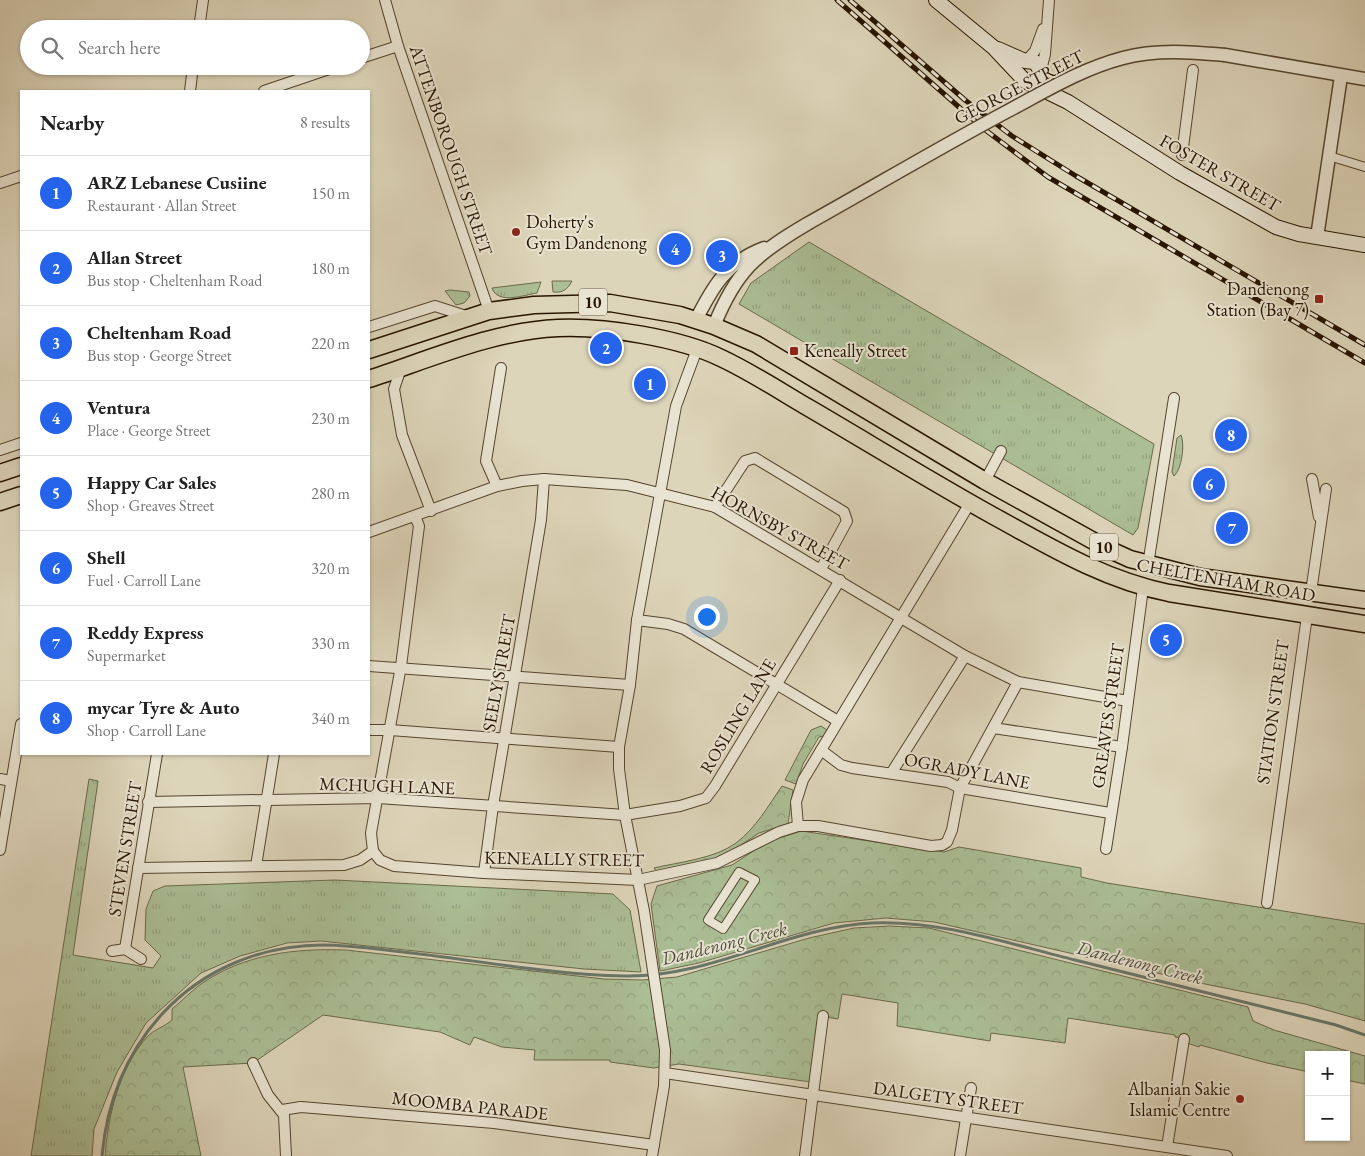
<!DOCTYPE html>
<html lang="en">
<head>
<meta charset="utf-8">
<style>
	:root { --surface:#fff; --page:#f2f2f2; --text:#222; --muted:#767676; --line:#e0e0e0; --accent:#2563eb }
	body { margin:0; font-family:"EB Garamond",serif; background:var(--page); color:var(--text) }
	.controls { position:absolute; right:15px; bottom:15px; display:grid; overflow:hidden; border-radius:0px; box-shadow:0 1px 4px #0004 }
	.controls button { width:45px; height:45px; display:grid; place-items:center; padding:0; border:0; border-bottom:1px solid var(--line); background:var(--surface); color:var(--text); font:25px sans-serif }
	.you { position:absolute; left:706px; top:616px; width:18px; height:18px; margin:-12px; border:4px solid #fff; border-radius:50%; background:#1a73e8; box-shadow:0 0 0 8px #1a73e833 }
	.badge { display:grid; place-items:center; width:32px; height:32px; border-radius:50%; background:var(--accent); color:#fff; font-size:16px; font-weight:700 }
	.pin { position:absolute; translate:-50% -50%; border:2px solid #fff; box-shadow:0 1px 5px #0006 }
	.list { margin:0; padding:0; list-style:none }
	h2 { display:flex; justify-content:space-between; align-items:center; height:65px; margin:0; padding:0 20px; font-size:21px }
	h2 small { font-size:16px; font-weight:400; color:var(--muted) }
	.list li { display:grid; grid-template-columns:32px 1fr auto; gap:15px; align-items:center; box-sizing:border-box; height:75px; padding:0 20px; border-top:1px solid var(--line) }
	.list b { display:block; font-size:19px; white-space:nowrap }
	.list p { margin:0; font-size:16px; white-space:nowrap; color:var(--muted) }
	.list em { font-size:16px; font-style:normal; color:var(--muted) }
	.icon { flex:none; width:28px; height:28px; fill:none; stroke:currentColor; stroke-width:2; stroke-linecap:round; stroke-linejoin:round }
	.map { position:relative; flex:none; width:1365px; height:1156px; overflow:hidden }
	.search { position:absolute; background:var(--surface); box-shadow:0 1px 4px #0004; left:20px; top:20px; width:350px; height:55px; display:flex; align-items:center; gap:12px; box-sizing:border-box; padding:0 18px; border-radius:28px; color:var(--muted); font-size:19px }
	.panel { position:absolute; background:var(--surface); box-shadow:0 1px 4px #0004; left:20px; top:90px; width:350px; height:665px; border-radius:0px }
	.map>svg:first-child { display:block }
	.grass { fill:url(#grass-tufts); stroke:#6a6a4a }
	.forest { fill:url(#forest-crowns); stroke:#6a6a4a }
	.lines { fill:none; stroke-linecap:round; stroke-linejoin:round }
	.stream { stroke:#687769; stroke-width:3 }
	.pedestrian-casing { stroke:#55452e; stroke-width:10 }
	.minor-casing { stroke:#55452e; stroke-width:12 }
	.tertiary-casing { stroke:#55452e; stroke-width:15 }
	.secondary-casing { stroke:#281500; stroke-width:16 }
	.primary-casing { stroke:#281500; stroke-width:19 }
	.pedestrian { stroke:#e9e4d2; stroke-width:8 }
	.minor { stroke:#e9e4d2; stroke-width:10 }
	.tertiary { stroke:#e9e4d2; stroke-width:12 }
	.secondary { stroke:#e9e4d2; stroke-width:14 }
	.primary { stroke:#ddd5ba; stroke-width:16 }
	.rail-casing { stroke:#281500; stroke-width:5 }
	.rail { stroke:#e9e4d2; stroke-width:3; stroke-dasharray:9; stroke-linecap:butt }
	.tertiary-bridge-casing { stroke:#55452e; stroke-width:15; stroke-linecap:butt }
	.tertiary-bridge { stroke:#e9e4d2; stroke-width:12 }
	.poi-dot { fill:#8f2418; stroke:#e9e4d2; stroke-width:2 }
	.labels { text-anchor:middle; stroke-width:4; stroke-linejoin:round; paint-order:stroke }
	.shield { fill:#e9e4d2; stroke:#62533f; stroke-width:1 }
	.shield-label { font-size:16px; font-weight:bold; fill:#281500 }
	.street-label { font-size:18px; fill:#281500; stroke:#e9e4d2 }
	.poi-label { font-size:18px; fill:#281500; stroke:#e9e4d2; text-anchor:start }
	.water-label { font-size:19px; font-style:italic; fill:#4d4e3d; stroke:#e9e4d2 }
</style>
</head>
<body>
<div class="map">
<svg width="1365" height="1156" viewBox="0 0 1365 1156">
	<defs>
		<pattern id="grass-tufts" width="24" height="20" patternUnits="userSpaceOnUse" patternTransform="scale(1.25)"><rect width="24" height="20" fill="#abbe95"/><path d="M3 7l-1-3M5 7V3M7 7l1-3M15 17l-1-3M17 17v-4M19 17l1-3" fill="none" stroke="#93a27f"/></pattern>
		<pattern id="forest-crowns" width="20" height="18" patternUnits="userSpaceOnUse" patternTransform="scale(1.25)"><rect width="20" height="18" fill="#abbe95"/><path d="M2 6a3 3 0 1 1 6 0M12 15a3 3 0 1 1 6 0" fill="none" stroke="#93a27f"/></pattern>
	</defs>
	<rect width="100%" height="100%" fill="#ddd5ba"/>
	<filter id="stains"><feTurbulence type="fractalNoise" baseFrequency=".004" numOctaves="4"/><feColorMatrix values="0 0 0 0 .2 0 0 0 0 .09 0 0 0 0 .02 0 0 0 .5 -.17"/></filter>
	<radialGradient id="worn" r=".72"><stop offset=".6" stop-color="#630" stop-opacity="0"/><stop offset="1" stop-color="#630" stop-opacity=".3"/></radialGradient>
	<g class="grass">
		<polygon points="809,242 1154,444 1138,528 1133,535 739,304 751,283"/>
		<path d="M 552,281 L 572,281 C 567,290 563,293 553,292 Z"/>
		<path d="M 541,282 L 537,293 C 524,295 498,305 492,288 Z"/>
		<polygon points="450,290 469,292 470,296 464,303 456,305 445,291"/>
		<path d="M 1181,435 C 1185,444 1182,469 1174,476 L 1172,472 L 1177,438 Z"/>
		<polygon points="89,779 98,781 73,955 153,968 161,956 145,940 146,909 153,891 165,886 335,880 613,894 630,910 641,972 584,969 321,941 287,943 240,956 201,973 146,1023 117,1072 94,1129 92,1156 31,1156"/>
	</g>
	<g class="forest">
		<polygon points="821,726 827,730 824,736 819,737 803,764 796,784 785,780 811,730"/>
		<path d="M 782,786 L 793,790 L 788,824 L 759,833 L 735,849 L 715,859 L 658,873 L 654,868 C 679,862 714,859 736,843 C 756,828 768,806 782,786 Z"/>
		<polygon points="801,831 944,852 959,847 1081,868 1081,877 1107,883 1365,924 1365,1021 1305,1004 1205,984 934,922 886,918 834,923 699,963 660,971 651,904 657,886 732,865 767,842"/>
		<path d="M 889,926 L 929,928 L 1248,1007 L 1253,1021 L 1274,1030 L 1365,1056 L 1365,1084 L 1346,1080 L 1346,1055 L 1309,1055 L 1309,1072 L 1267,1063 L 1200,1045 L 1199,1047 L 1187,1043 L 1187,1039 L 1175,1037 L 1175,1035 L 1068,1018 L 1065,1043 L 991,1033 L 990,1041 L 897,1026 L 898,1003 L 842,994 L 838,1019 L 818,1016 L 811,1082 L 679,1064 L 654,1068 L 610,1062 L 610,1060 L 534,1060 L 535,1050 L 502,1047 L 474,1037 L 470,1045 L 440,1032 L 323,1015 L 253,1063 L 183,1067 L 201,1156 L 105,1156 C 108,1116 119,1068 147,1037 C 153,1030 164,1027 172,1020 L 172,1009 C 182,1001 191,991 201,984 C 244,954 295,948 346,950 L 604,979 L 642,980 L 677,977 L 809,938 L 854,928 Z"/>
	</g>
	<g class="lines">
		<path class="stream" d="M 102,1156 C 107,1101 125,1054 163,1013 C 204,969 262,945 323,945 C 352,945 382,950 412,953 C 482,961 553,975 624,976 C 711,978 787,927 872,923 C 941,920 1009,944 1075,960 C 1162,982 1249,1003 1336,1025 L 1365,1035"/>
		<g class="pedestrian-casing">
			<g id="pedestrian">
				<polyline points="1329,156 1365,167"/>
				<polygon points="739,872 755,880 723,929 708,920"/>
			</g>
		</g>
		<g class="minor-casing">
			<g id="minor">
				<polyline points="385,0 398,46 489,311"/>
				<polyline points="199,29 203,0"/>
				<polyline points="361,58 398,46"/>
				<polyline points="1026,61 1035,51 1043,29"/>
				<polyline points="1041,70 1045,54 1049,0"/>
				<polyline points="190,91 193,66"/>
				<polyline points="264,91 338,66"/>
				<polyline points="1182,155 1193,70"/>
				<polyline points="0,183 21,176"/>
				<polyline points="369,327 435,306 469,317"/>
				<polyline points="401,368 394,389 402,435 431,511"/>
				<polyline points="0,450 21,443"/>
				<polyline points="1312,479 1319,517"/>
				<polyline points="985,481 1001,451"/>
				<polyline points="497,486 486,461 501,368"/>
				<polyline points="715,507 745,461 755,458 844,512 847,521 821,569"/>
				<polyline points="415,516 419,526 401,666 371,833 373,851 380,860 394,866 484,873 638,880 717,863 779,832 798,826 818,826 931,846 942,845 947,842 952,830 960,788 1018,682"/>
				<polyline points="369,532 497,486 522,481 544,479 627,485 715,507 965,656 1018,682 1128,701"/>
				<polyline points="1148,565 1174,398"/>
				<polyline points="1311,592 1326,489"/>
				<polyline points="637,620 668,624 684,629 838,721"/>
				<polyline points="369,666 630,685"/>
				<polyline points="993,728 1122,747"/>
				<polyline points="369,730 390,730 619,747"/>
				<polyline points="821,750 841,765 852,768 948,782 960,788 1110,813"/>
				<polyline points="892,772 965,656"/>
				<polyline points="0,779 11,781"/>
				<polyline points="148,802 378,798 625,815 680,806 706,798 715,786 840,580"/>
				<polyline points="798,826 796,802 803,780 970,503"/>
				<polyline points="1106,849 1122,747 1143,588"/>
				<polyline points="0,850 21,724"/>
				<polyline points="256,866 274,754"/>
				<polyline points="138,868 344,865 360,860 373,851"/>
				<polyline points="484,873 493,806 541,520 544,479"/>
				<polyline points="1267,903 1307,616"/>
				<polyline points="125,949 157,754"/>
				<polyline points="112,951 125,949 141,959"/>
				<polyline points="253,1063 268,1095 284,1115 286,1156"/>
				<polyline points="665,1073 1227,1156"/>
				<polyline points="282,1110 301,1107 494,1123 654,1145"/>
				<polyline points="1167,1147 1184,1039"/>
				<polyline points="652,1156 664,1086 665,1050 644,911 625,815 619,769 619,747 630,685 637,620 676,406 697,349"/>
				<polyline points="805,1156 823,1016"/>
				<polyline points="960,1156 971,1088"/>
			</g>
		</g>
		<g class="tertiary-casing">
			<g id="tertiary">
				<polyline points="1225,55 1365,79"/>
				<polyline points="1317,237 1341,76"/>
				<path d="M 696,320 C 713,286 727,262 764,248"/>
				<path d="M 714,326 C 736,271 756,254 807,224"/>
			</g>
		</g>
		<g class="secondary-casing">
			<g id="secondary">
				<polyline points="936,0 993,47 1025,81 1035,82 1040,77 1041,72"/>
				<polyline points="998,49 1025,61 1035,62 1046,79"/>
				<polyline points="1025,81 1068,102 1180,173 1276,227 1299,234 1365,245"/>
			</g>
		</g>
		<g class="primary-casing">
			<g id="primary">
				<polyline points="369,350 489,311 534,305 610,303 680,315 714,326 756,344 985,481 1108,549 1130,559 1200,577 1365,600"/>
				<path d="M 369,379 C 430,359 493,331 558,328 C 605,326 680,338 721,358 C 751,372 780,391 809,408 C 869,443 929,480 990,514 C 1048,546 1104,580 1169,593 L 1365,624"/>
				<polyline points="0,473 21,466"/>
				<polyline points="0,502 21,495"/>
			</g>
		</g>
		<use href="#pedestrian" class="pedestrian"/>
		<use href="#minor" class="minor"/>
		<use href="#tertiary" class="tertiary"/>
		<use href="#secondary" class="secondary"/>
		<use href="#primary" class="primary"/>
		<g class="rail-casing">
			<g id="rail">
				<polyline points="837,0 984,129 1048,177 1365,363"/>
				<polyline points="850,0 965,100 1012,136 1076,176 1365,345"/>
			</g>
		</g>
		<use href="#rail" class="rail"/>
		<g class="tertiary-bridge-casing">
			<path id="tertiary-bridge" d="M 807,224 C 873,187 939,148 1006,112 C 1044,92 1081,69 1123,58 C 1156,49 1191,52 1225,55"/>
		</g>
		<use href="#tertiary-bridge" class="tertiary-bridge"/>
	</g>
	<g class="poi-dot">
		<circle cx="516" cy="232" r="5"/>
		<rect x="1314" y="294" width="10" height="10" rx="2.5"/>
		<rect x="789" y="346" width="10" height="10" rx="2.5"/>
		<circle cx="1240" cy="1099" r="5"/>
	</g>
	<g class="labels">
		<g class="shield">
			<rect x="579" y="288.5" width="28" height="27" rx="4"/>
			<rect x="1090" y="533.5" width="28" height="27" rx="4"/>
		</g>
		<g class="shield-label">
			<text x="593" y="308">10</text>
			<text x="1104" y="553">10</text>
		</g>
		<g class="street-label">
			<text transform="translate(1019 87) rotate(-27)" y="6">GEORGE STREET</text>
			<text transform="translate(451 150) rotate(71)" y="6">ATTENBOROUGH STREET</text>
			<text transform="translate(1220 173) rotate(30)" y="6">FOSTER STREET</text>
			<text transform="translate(780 528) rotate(29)" y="6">HORNSBY STREET</text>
			<text transform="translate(1226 580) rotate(10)" y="6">CHELTENHAM ROAD</text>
			<text transform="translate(499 673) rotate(-80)" y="6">SEELY STREET</text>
			<text transform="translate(1273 712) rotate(-82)" y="6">STATION STREET</text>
			<text transform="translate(738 716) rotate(-59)" y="6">ROSLING LANE</text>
			<text transform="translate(1108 716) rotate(-82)" y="6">GREAVES STREET</text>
			<text transform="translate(967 771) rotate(11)" y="6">OGRADY LANE</text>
			<text transform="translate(387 786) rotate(2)" y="6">MCHUGH LANE</text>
			<text transform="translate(125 849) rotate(-81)" y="6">STEVEN STREET</text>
			<text transform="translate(564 859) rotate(1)" y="6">KENEALLY STREET</text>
			<text transform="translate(948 1098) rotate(8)" y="6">DALGETY STREET</text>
			<text transform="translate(470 1106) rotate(6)" y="6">MOOMBA PARADE</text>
		</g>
		<g class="poi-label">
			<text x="526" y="228">Doherty's<tspan x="526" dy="21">Gym Dandenong</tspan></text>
			<text x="1309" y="295" text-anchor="end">Dandenong<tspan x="1309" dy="21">Station (Bay 7)</tspan></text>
			<text x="804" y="357">Keneally Street</text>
			<text x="1230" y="1095" text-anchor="end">Albanian Sakie<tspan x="1230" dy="21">Islamic Centre</tspan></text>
		</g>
		<g class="water-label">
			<text transform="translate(724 943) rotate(-14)" y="7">Dandenong Creek</text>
			<text transform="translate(1140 962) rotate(14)" y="7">Dandenong Creek</text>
		</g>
	</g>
	<rect width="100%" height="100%" filter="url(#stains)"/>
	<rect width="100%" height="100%" fill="url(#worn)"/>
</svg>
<div class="controls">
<button>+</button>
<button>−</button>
</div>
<div class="you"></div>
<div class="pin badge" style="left:650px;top:384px">1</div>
<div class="pin badge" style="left:606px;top:348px">2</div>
<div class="pin badge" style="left:722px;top:256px">3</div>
<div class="pin badge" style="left:675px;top:249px">4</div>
<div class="pin badge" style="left:1166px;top:640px">5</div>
<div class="pin badge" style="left:1209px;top:484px">6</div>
<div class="pin badge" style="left:1232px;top:528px">7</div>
<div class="pin badge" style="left:1231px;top:435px">8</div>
<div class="search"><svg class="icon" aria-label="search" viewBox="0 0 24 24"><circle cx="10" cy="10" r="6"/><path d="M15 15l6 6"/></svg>Search here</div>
<section class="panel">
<h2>Nearby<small>8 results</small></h2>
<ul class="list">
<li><span class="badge">1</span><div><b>ARZ Lebanese Cusiine</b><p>Restaurant · Allan Street</p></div><em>150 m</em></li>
<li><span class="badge">2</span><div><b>Allan Street</b><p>Bus stop · Cheltenham Road</p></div><em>180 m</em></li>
<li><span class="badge">3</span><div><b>Cheltenham Road</b><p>Bus stop · George Street</p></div><em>220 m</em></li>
<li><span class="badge">4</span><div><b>Ventura</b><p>Place · George Street</p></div><em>230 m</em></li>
<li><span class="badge">5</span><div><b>Happy Car Sales</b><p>Shop · Greaves Street</p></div><em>280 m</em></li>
<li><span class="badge">6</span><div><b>Shell</b><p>Fuel · Carroll Lane</p></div><em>320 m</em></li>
<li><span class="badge">7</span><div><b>Reddy Express</b><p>Supermarket</p></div><em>330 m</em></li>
<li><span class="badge">8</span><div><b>mycar Tyre &amp; Auto</b><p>Shop · Carroll Lane</p></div><em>340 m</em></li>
</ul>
</section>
</div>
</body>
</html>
